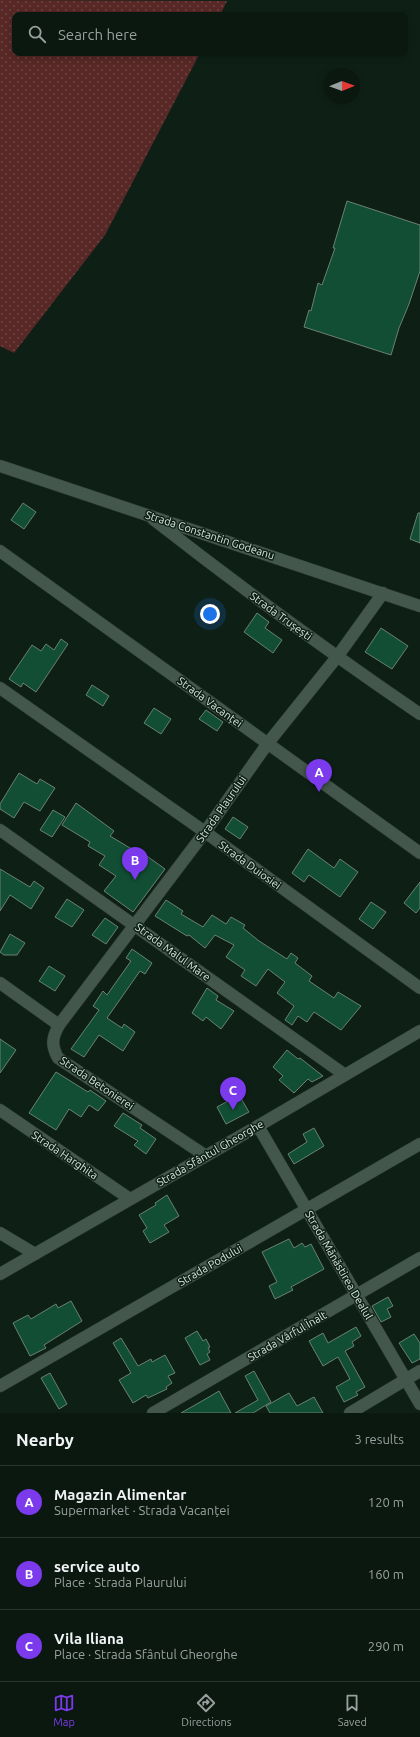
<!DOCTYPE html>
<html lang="en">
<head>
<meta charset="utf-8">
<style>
	:root { --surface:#0a1810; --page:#132119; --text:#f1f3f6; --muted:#99a09f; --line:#2a3730; --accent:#7c3aed }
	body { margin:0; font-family:Ubuntu,sans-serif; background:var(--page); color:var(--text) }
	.compass { position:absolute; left:324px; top:68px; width:36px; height:36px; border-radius:50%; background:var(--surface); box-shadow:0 2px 6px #0003; rotate:89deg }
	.you { position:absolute; left:210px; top:614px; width:14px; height:14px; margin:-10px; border:3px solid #fff; border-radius:50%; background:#1a73e8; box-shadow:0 0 0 6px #1a73e833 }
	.badge { display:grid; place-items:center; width:26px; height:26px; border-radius:50%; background:var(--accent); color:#fff; font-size:13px; font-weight:700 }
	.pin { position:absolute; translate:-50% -33px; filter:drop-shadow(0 1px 2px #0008) }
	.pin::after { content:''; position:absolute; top:21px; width:14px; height:12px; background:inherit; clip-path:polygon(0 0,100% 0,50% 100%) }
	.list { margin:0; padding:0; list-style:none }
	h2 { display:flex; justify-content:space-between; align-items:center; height:52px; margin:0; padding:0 16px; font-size:17px }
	h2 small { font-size:13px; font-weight:400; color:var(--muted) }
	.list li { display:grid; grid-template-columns:26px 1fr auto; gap:12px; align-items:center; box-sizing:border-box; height:72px; padding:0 16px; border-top:1px solid var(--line) }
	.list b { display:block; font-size:15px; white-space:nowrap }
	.list p { margin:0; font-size:13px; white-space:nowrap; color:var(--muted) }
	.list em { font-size:13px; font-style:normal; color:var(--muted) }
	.icon { flex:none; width:22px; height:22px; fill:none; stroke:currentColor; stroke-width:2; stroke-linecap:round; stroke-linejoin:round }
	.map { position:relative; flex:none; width:420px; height:1413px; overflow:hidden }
	.search { position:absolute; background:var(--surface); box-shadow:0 2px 6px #0003; left:12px; right:12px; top:12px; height:44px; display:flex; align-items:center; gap:10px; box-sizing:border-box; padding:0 14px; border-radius:8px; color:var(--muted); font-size:15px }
	.sheet { height:268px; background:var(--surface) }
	nav { display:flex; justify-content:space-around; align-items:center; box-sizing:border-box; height:56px; border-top:1px solid var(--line); background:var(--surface); font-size:11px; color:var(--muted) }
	nav a { display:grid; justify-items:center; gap:2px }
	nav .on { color:var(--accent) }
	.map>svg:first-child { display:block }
	.grass { fill:url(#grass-dots) }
	.building { fill:#114e33; stroke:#6b8074 }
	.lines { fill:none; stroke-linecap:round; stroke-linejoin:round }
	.minor-casing { stroke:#2c352f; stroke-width:13 }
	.minor { stroke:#43574c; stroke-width:12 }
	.labels { text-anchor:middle; stroke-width:3; stroke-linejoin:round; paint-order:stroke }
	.street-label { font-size:11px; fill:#dae6df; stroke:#0e2016 }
</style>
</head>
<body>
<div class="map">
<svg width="420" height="1413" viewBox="0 0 420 1413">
	<defs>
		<pattern id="grass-dots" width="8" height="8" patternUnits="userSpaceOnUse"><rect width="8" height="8" fill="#572826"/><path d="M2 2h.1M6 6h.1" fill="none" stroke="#6f4745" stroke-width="1.8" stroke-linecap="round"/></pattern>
	</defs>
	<rect width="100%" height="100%" fill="#0e2016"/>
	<polygon class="grass" points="0,0 227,1 220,15 15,15 15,53 200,53 105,235 14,353 0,346"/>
	<g class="building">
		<polygon points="347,201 420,225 420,271 409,304 399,328 391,355 304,327 309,310 311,311 318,283 322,285 335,248 333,248"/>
		<polygon points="23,503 36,512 24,529 11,520"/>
		<polygon points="418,513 420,513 420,543 410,539"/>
		<polygon points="257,613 269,622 265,628 282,640 273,653 244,632"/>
		<polygon points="381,628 408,646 392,669 365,652"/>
		<polygon points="61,639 68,644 36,692 23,683 21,687 9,679 32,645 41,651 46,644 54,650"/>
		<polygon points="92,685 109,696 103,706 86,695"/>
		<polygon points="154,708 171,719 161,734 144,723"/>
		<polygon points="206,710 223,722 217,731 199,719"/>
		<polygon points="19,773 37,784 40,779 55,788 40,811 24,802 14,818 0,809 0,804"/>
		<polygon points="76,803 114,831 110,836 135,851 137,849 165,869 133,912 104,891 116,876 99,865 105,856 88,846 90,842 62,825"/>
		<polygon points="53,810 65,817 52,837 40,830"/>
		<polygon points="233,817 248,827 240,839 225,829"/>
		<polygon points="308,849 334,868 340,859 358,872 340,897 309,875 304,882 292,873"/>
		<polygon points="0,869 30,887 34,881 44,888 31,909 10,895 0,911"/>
		<polygon points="420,882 420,908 416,913 404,903"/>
		<polygon points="67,899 84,910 72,927 55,917"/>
		<polygon points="166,900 183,911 181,914 203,927 212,915 226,924 231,917 245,925 243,928 259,941 287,959 291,953 298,958 295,963 312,976 309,981 334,998 338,992 361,1006 341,1030 314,1012 307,1022 298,1016 292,1025 285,1020 294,1006 277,993 285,982 268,969 256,986 241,976 245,970 226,957 234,945 215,935 205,948 189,935 187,936 155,916"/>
		<polygon points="371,902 386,912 373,929 359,919"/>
		<polygon points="105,918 118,927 106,944 92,935"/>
		<polygon points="10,934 25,943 17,955 4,955 0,952"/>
		<polygon points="132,949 152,963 145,974 140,971 107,1018 122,1028 124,1024 135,1032 123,1051 99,1035 84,1057 71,1049 99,1010 93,1006 103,991 107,995 131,961 126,958"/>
		<polygon points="49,966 65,976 55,991 39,981"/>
		<polygon points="207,988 218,996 216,1000 234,1011 221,1029 206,1017 203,1021 192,1013"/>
		<polygon points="0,1039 16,1050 0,1073"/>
		<polygon points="287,1050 298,1059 300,1058 323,1076 312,1082 308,1079 294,1093 279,1080 283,1076 273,1067"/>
		<polygon points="56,1072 88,1092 90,1090 106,1101 98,1111 89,1105 81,1117 69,1109 56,1130 29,1113"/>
		<polygon points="239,1095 249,1112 226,1124 217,1107"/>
		<polygon points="123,1113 142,1125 140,1128 156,1139 146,1154 134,1145 138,1141 114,1126"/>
		<polygon points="314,1128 324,1146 294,1164 288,1154 307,1142 303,1134"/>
		<polygon points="167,1195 179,1216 164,1225 169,1232 150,1243 143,1231 147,1228 139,1215 156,1205 155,1203"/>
		<polygon points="289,1239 294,1248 302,1243 305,1247 311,1244 324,1269 291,1287 293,1290 275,1299 269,1286 277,1282 262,1252"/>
		<polygon points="388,1297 393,1306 387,1309 391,1317 381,1322 372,1306"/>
		<polygon points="71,1301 82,1321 44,1345 46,1348 30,1356 13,1323 28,1315 31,1319 56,1304 58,1308"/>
		<polygon points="356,1327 361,1336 352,1342 354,1346 345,1351 365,1387 356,1392 358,1395 344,1402 336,1387 350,1379 338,1357 323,1366 309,1341 323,1333 328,1343"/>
		<polygon points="197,1331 203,1341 206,1339 210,1347 208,1348 210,1352 207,1354 210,1360 200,1365 185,1338"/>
		<polygon points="414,1334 420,1343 420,1359 412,1363 399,1343"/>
		<polygon points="121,1338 138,1366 151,1359 152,1362 165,1355 175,1373 168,1376 172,1383 166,1387 167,1389 148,1398 146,1395 133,1403 119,1380 131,1373 113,1343"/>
		<polygon points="254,1371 271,1402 253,1413 235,1413 258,1400 245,1376"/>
		<polygon points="50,1373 67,1404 59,1409 41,1378"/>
		<polygon points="219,1391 231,1413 181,1413 209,1397"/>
		<polygon points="289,1393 297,1406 314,1397 323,1413 270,1413 266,1406"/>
	</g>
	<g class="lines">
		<g class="minor-casing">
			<g id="minor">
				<polyline points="0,466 420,606"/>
				<path d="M 153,519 C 240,587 329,652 420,714"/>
				<polyline points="0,551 420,853"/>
				<polyline points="0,688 205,832 420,988"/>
				<polyline points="0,830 345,1075"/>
				<polyline points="0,983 59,1025"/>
				<polyline points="0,1110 130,1199"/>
				<polyline points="258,1126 420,1404"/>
				<path d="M 206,1156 L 58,1058 C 51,1045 52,1038 59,1025 L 205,832 L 268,743 L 337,657 L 383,593"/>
				<polyline points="0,1233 35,1254"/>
				<polyline points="0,1274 258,1126 420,1031"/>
				<polyline points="0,1386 420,1144"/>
				<polyline points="153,1413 420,1258"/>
				<polyline points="350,1413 420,1371"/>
			</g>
		</g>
		<use href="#minor" class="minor"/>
	</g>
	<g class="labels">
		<g class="street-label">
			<text transform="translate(210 535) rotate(18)" y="4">Strada Constantin Godeanu</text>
			<text transform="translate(281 616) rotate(36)" y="4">Strada Trușești</text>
			<text transform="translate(210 702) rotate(36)" y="4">Strada Vacanței</text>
			<text transform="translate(221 809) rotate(-55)" y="4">Strada Plaurului</text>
			<text transform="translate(250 865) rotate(36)" y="4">Strada Duiosiei</text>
			<text transform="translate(173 952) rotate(36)" y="4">Strada Malul Mare</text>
			<text transform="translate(97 1083) rotate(34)" y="4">Strada Betonierei</text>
			<text transform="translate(210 1153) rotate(-30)" y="4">Strada Sfântul Gheorghe</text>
			<text transform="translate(65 1155) rotate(34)" y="4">Strada Harghita</text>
			<text transform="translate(210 1265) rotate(-30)" y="4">Strada Podului</text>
			<text transform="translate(339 1265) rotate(60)" y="4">Strada Mănăstirea Dealul</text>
			<text transform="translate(287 1336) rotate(-30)" y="4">Strada Vârful Înalt</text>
		</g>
	</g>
</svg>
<svg class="compass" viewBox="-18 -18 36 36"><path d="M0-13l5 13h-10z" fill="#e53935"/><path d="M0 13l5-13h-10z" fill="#99a09f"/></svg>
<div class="you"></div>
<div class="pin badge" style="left:319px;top:792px">A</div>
<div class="pin badge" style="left:135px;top:880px">B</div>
<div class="pin badge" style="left:233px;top:1110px">C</div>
<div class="search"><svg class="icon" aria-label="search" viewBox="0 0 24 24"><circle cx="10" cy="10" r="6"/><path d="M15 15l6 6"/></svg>Search here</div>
</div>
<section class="sheet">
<h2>Nearby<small>3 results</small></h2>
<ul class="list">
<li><span class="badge">A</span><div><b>Magazin Alimentar</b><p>Supermarket · Strada Vacanței</p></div><em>120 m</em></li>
<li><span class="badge">B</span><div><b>service auto</b><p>Place · Strada Plaurului</p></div><em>160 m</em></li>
<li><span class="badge">C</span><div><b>Vila Iliana</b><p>Place · Strada Sfântul Gheorghe</p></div><em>290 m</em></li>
</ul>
</section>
<nav>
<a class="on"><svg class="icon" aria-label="map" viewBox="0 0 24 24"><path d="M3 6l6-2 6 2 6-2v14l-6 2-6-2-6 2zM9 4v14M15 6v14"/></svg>Map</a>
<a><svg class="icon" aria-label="directions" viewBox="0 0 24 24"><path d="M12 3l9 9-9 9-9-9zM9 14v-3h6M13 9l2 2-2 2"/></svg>Directions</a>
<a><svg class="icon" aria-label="saved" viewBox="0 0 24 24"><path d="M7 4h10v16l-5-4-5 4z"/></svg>Saved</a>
</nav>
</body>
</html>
